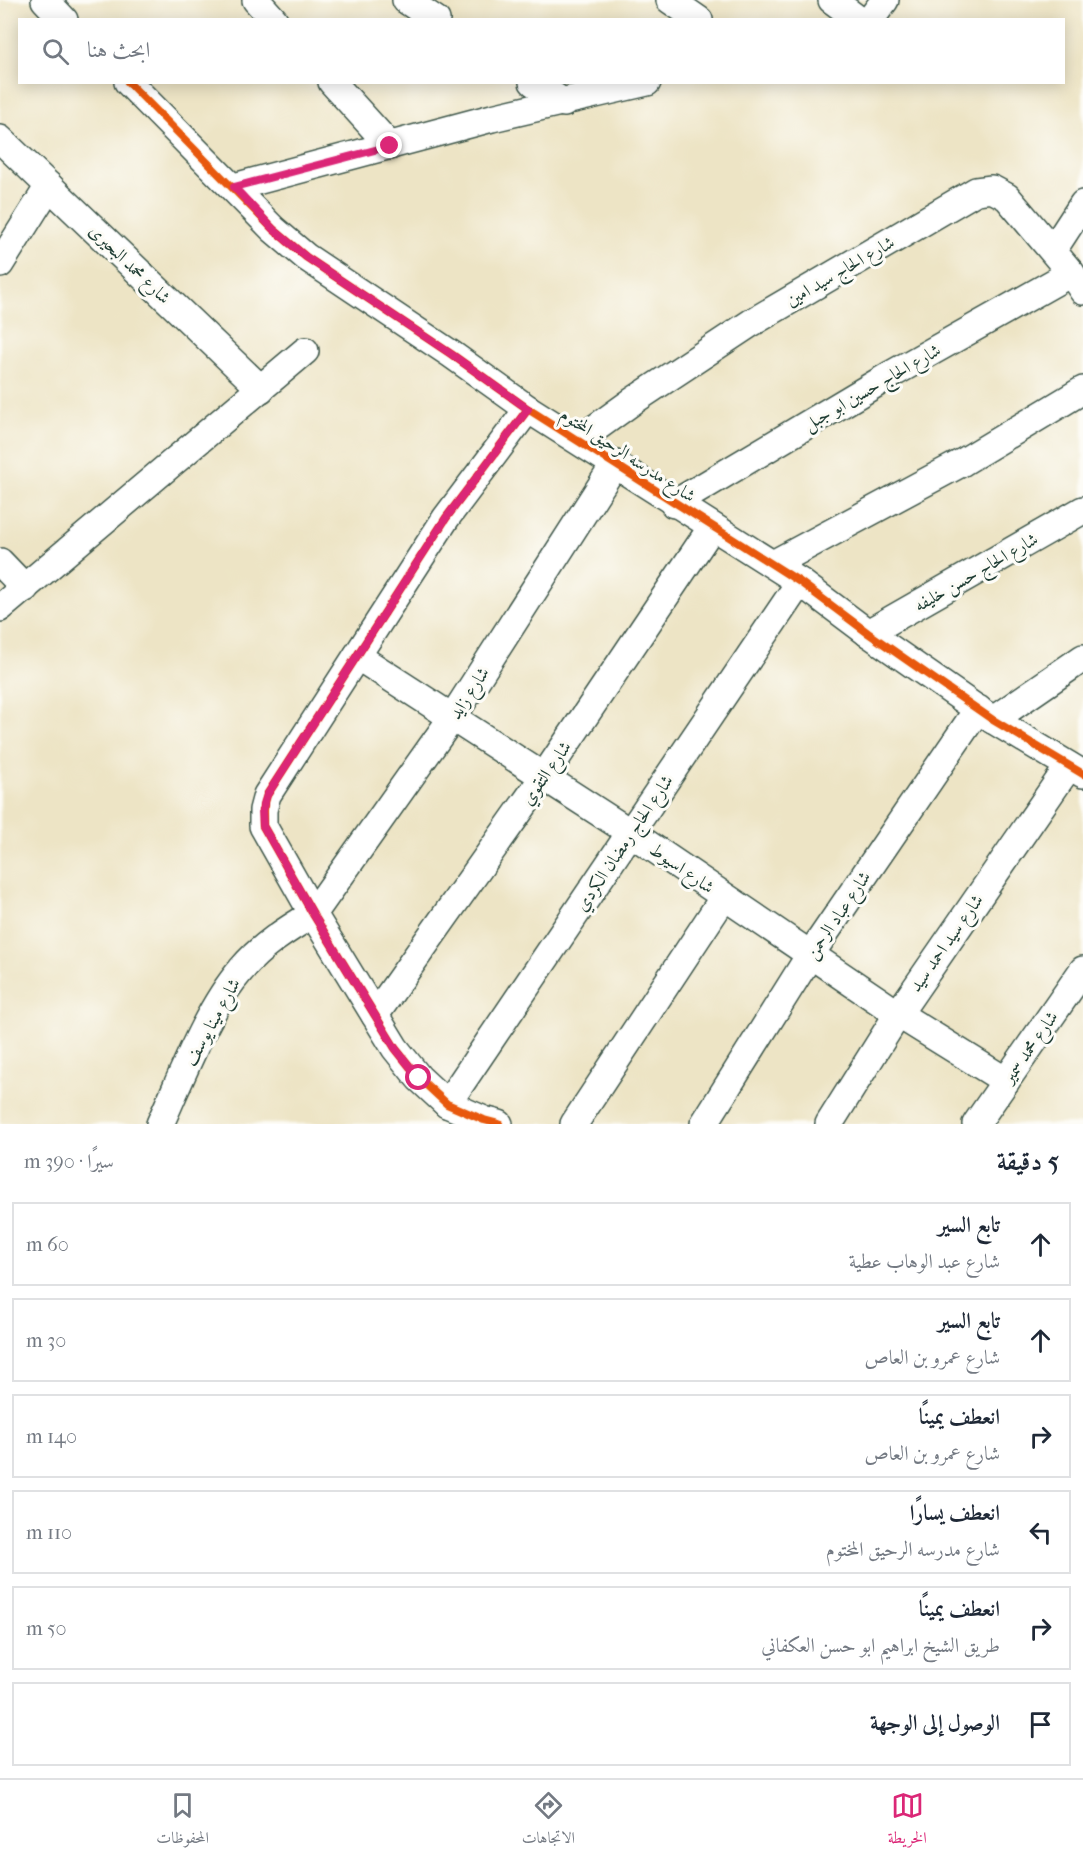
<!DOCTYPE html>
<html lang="ar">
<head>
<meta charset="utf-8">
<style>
	:root { --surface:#fff; --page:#f6f6f7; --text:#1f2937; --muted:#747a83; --line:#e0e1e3; --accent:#db2777 }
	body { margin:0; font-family:"IM FELL French Canon",Amiri,serif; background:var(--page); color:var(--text); direction:rtl }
	.stop { position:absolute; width:18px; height:18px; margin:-14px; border:4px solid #db2777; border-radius:50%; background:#fff }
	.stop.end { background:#db2777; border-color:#fff; box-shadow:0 2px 6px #0008 }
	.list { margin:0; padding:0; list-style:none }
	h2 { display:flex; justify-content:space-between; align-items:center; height:78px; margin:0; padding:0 24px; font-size:26px }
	h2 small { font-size:20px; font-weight:400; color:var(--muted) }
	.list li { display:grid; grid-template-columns:39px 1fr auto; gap:18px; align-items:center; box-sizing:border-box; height:84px; margin:0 12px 12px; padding:0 12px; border:2px solid var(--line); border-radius:0px }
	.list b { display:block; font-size:22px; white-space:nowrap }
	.list p { margin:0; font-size:20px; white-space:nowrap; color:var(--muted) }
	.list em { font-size:20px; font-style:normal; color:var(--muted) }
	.icon { flex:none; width:33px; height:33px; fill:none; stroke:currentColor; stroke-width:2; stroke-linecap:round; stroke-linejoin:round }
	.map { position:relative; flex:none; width:1083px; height:1124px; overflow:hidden; direction:ltr }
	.search { position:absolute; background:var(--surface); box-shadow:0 3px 15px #0003; left:18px; right:18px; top:18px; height:66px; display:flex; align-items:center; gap:15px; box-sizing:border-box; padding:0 21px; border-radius:0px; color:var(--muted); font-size:22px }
	.sheet { height:654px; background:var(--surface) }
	nav { display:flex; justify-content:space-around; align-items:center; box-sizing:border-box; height:84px; border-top:2px solid var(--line); background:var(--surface); font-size:16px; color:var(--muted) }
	nav a { display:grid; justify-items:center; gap:3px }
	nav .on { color:var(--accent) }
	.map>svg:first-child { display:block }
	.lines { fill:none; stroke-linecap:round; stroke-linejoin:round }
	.street-casing { stroke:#3e564a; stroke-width:30 }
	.street { stroke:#fff; stroke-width:27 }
	.cycleway-casing { stroke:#fdfcf7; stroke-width:11 }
	.cycleway { stroke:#e8590c; stroke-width:8 }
	.route { stroke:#db2777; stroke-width:8 }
	.labels { text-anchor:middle; stroke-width:6; stroke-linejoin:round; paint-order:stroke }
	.street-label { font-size:18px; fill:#1f3d34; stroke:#fdfcf7 }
</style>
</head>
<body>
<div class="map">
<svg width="1083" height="1124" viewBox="0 0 1083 1124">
	<rect width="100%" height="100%" fill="#fdfcf7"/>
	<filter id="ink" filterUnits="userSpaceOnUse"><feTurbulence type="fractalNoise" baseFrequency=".0167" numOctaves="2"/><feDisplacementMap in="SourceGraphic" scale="12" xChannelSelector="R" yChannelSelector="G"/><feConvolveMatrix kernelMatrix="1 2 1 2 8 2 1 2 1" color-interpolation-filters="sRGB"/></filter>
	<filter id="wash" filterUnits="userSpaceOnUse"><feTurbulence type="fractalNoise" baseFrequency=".008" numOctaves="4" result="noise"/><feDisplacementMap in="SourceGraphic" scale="24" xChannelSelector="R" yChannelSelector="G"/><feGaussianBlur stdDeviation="1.35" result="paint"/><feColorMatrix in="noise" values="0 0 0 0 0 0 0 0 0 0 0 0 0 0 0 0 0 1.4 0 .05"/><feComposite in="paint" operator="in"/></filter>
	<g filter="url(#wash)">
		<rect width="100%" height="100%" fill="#ede4c5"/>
	</g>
	<g filter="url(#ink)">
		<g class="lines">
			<g class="street-casing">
				<g id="street">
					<polyline points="45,0 64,20"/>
					<polyline points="256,0 274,20"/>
					<polyline points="406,0 436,20"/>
					<polyline points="670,0 699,20"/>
					<polyline points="832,0 859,20"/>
					<polyline points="870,20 885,0"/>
					<polyline points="128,82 273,229 306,257 451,354 528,409 800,582 868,633 993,720 1083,774"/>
					<polyline points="332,82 390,146"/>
					<polyline points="533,82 564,103"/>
					<polyline points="0,139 261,389"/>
					<polyline points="234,187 492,118 647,82"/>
					<polyline points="1053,250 1083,204"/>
					<polyline points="0,264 49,186"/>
					<polyline points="579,440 633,401 751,323 976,191 992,189 1007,197 1071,273 1083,291"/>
					<polyline points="674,504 892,374 1071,273"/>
					<polyline points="0,562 25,588"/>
					<polyline points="773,564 963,462 1083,390"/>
					<polyline points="0,608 305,351"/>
					<polyline points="868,633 1083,510"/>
					<polyline points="357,656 631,833 898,1014 1006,1081"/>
					<polyline points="993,720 1083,658"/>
					<polyline points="375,1015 543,778 712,527"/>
					<polyline points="447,1104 800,582"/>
					<path d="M 160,1124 C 182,1076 207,1009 241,970 C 261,946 286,930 313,914 L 452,718 L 615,464"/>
					<polyline points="499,1124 484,1120 447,1104 419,1078 395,1048 313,914 263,826 263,810 267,795 446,518 528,409"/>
					<polyline points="574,1124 724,897"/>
					<polyline points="704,1124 810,955 978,709"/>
					<polyline points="829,1124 898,1014 1069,766"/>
					<polyline points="976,1124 1083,970"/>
				</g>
			</g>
			<use href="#street" class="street"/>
			<g class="cycleway-casing">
				<g id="cycleway">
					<polyline points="128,82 273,229 306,257 451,354 528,409 800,582 868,633 993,720 1083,774"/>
					<polyline points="499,1124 484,1120 447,1104 419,1078 395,1048 313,914 263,826 263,810 267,795 446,518 528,409"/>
				</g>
			</g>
			<use href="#cycleway" class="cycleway"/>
		</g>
	</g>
	<g class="lines" filter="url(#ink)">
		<polyline class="route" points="390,146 234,187 273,229 306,257 451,354 528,409 446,518 267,795 262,810 263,826 313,914 395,1048 419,1078"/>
	</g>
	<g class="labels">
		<g class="street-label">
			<text transform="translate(130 264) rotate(44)" y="6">شارع محمد البحيرى</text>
			<text transform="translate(840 271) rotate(-30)" y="6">شارع الحاج سيد امين</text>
			<text transform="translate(872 387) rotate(-30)" y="6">شارع الحاج حسين ابو جبل</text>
			<text transform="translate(628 455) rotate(33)" y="6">شارع مدرسه الرحيق المختوم</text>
			<text transform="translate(976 572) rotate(-30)" y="6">شارع الحاج حسن خليفه</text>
			<text transform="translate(469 693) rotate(-57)" y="6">شارع زايد</text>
			<text transform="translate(546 773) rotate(-55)" y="6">شارع التقوي</text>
			<text transform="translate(624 843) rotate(-56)" y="6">شارع الحاج رمضان الكردي</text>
			<text transform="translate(682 868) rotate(35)" y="6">شارع اسيوط</text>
			<text transform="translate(838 915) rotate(-56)" y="6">شارع عباد الرحمن</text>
			<text transform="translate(946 943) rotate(-55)" y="6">شارع سيد احمد سيد</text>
			<text transform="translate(212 1022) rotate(-61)" y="6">شارع مينا يوسف</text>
			<text transform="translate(1030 1047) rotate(-55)" y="6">شارع محمد سمير</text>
		</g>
	</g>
</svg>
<div class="stop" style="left:419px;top:1078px"></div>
<div class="stop end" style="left:390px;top:146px"></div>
<div class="search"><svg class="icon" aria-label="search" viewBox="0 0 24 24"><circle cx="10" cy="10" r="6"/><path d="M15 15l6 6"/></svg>ابحث هنا</div>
</div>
<section class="sheet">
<h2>5 دقيقة<small>سيرًا · 390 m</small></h2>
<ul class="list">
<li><svg class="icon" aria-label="ahead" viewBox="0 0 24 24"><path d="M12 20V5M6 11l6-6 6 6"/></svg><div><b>تابع السير</b><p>شارع عبد الوهاب عطية</p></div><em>60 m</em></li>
<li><svg class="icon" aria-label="ahead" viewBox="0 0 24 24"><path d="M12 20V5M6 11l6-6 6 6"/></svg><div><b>تابع السير</b><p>شارع عمرو بن العاص</p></div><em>30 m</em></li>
<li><svg class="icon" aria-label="right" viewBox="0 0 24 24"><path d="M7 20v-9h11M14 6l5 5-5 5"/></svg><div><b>انعطف يمينًا</b><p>شارع عمرو بن العاص</p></div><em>140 m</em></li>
<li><svg class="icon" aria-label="left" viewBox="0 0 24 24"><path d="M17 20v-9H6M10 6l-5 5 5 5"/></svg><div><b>انعطف يسارًا</b><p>شارع مدرسه الرحيق المختوم</p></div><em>110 m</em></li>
<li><svg class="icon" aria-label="right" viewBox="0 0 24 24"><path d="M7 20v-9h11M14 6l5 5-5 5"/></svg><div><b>انعطف يمينًا</b><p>طريق الشيخ ابراهيم ابو حسن العكفاني</p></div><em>50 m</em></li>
<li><svg class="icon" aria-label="arrive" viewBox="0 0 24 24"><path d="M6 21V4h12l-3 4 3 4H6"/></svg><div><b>الوصول إلى الوجهة</b></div></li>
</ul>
</section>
<nav>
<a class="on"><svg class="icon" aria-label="map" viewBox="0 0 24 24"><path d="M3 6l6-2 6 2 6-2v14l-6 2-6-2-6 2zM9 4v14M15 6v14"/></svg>الخريطة</a>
<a><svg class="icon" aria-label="directions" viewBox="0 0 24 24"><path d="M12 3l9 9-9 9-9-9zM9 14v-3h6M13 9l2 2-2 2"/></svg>الاتجاهات</a>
<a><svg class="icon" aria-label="saved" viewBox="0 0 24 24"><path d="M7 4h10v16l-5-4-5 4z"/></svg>المحفوظات</a>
</nav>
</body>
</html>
